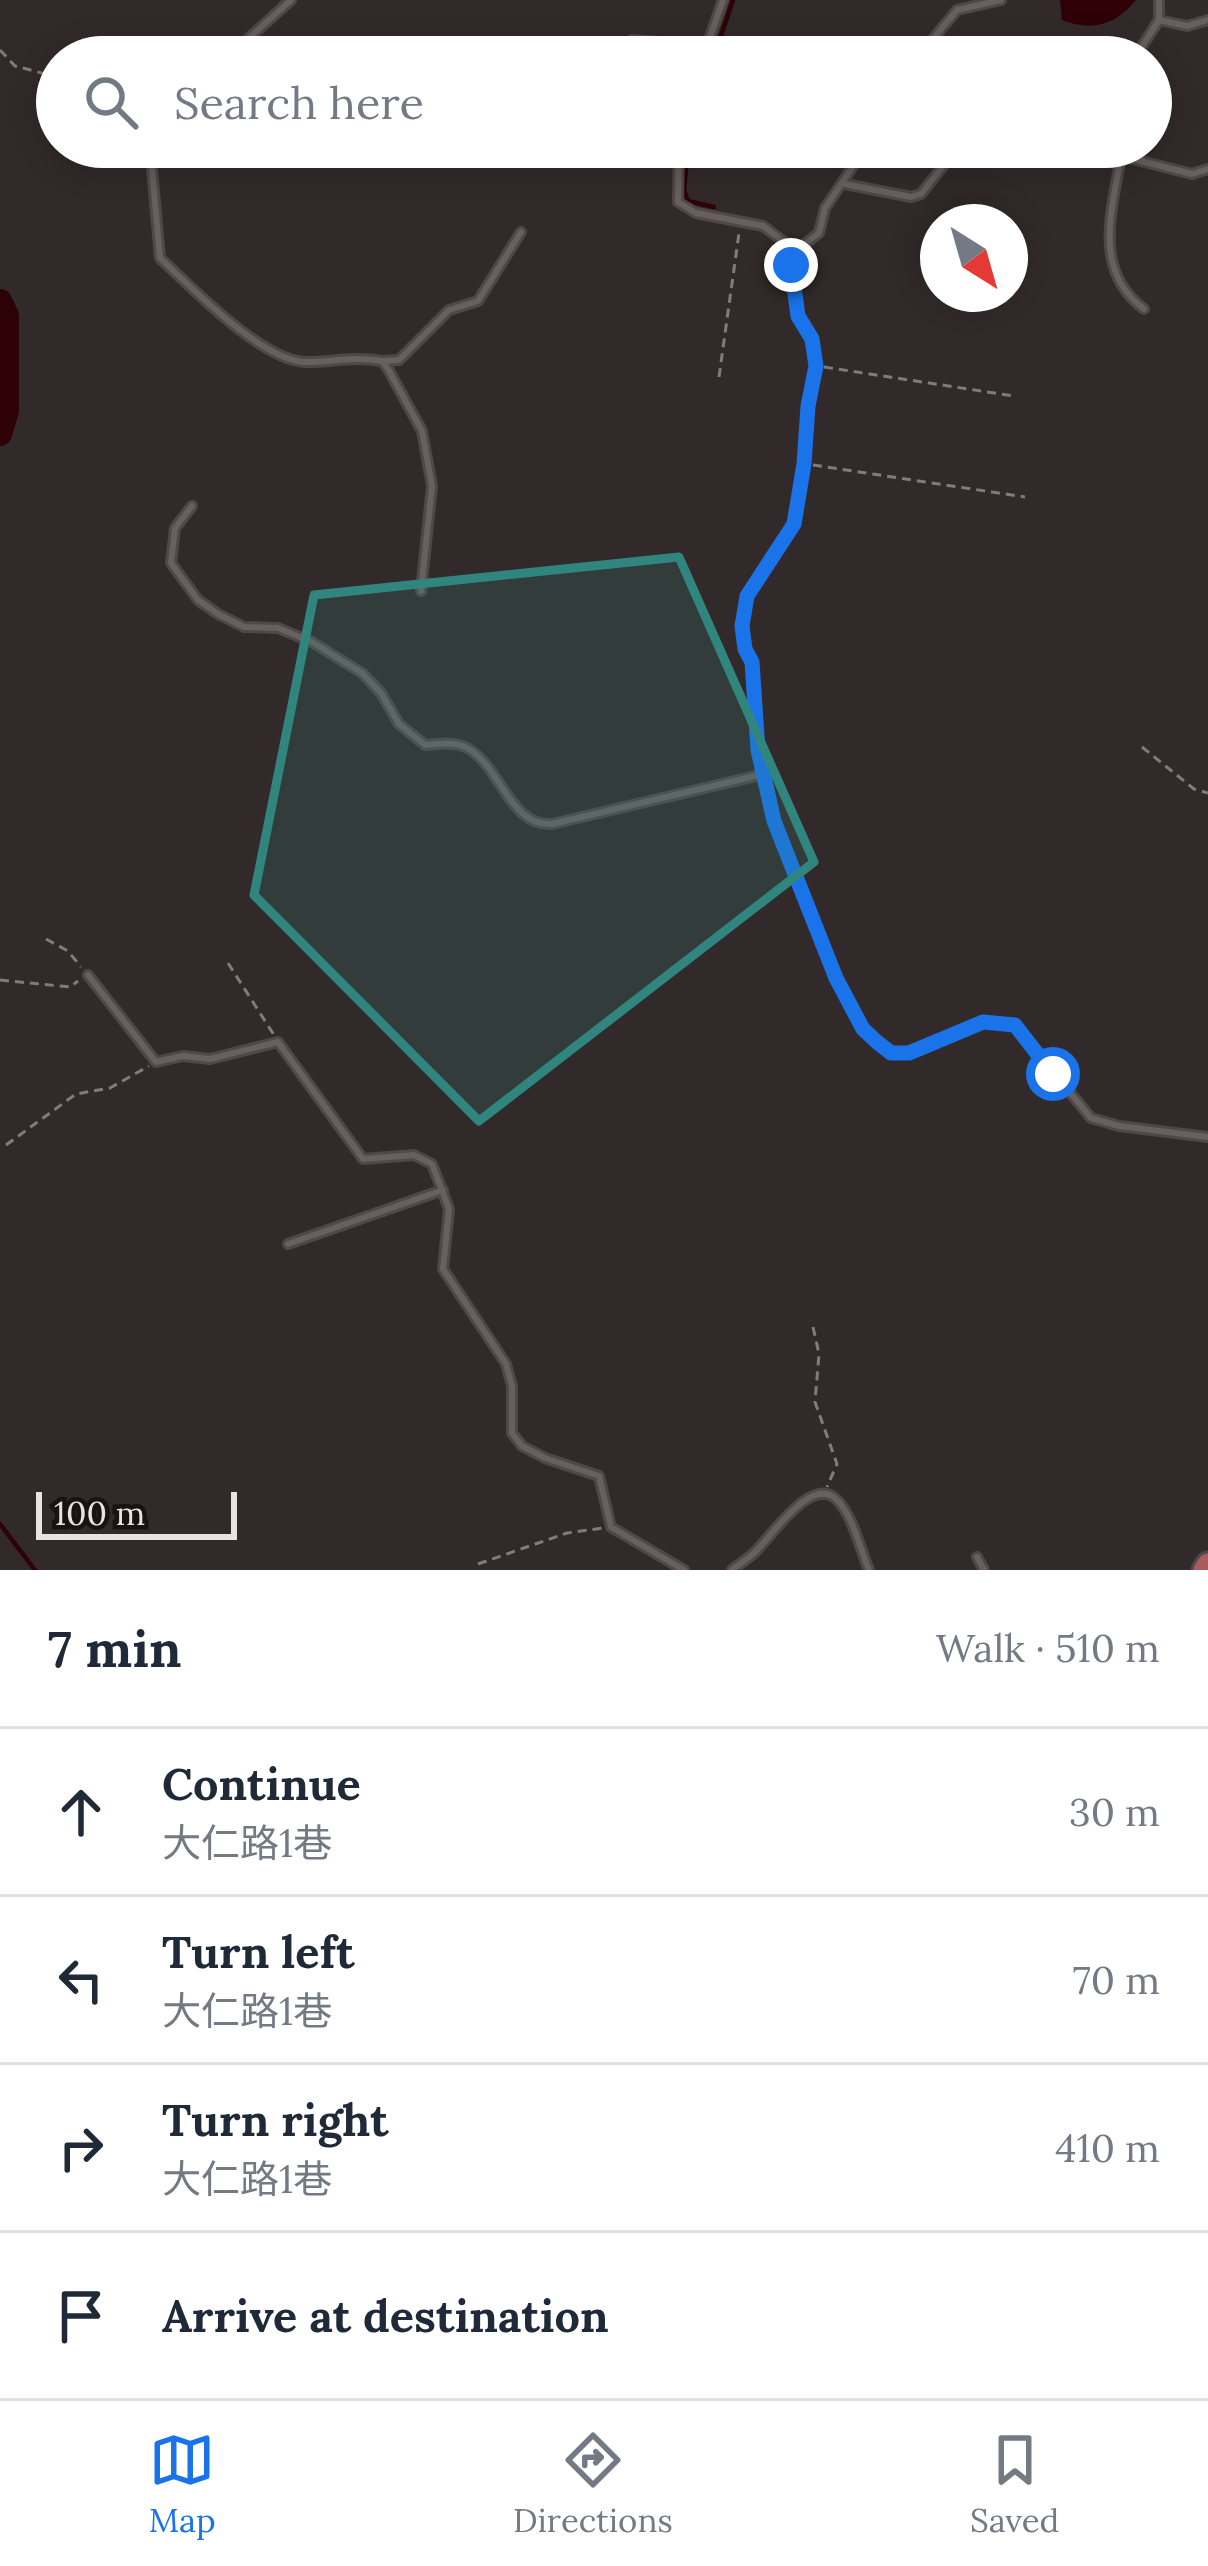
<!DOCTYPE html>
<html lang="en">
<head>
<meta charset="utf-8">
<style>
	:root { --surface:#fff; --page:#f6f6f7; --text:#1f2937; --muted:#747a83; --line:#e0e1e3; --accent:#1a73e8 }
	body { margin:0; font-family:Lora,"Noto Sans TC",serif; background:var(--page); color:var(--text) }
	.compass { position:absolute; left:920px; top:204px; width:108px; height:108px; border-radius:50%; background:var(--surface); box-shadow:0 6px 30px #0003; rotate:143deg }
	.scale { position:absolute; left:36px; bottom:30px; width:201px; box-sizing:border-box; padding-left:12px; border:6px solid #e8e2e2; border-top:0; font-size:33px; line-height:42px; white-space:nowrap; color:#e8e2e2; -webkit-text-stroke:9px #171313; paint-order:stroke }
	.stop { position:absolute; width:36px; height:36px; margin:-27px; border:9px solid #1a73e8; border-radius:50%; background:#fff }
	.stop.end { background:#1a73e8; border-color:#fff; box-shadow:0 3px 12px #0008 }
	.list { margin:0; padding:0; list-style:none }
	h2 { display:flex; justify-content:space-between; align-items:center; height:156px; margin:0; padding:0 48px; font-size:51px }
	h2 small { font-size:39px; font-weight:400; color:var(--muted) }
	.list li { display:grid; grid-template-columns:78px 1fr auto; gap:36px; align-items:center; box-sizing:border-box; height:168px; padding:0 48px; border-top:3px solid var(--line) }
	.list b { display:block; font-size:45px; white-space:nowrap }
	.list p { margin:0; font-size:39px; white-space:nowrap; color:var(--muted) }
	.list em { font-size:39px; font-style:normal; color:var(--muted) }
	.icon { flex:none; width:66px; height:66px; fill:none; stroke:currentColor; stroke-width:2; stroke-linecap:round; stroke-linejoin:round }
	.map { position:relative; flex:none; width:1208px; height:1570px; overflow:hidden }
	.search { position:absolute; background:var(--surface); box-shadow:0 6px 30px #0003; left:36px; right:36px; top:36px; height:132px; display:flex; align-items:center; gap:30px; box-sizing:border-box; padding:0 42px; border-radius:66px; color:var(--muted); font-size:45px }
	.sheet { height:828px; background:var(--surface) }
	nav { display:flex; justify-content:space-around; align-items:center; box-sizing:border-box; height:168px; border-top:3px solid var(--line); background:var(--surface); font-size:33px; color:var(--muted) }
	nav a { display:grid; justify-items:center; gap:6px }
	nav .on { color:var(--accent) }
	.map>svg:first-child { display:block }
	.water { fill:#2d0105 }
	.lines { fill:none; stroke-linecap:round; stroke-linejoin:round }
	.stream { stroke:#2d0105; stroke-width:4.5 }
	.river { stroke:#2d0105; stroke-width:24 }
	.lane-casing { stroke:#4f4848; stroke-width:12 }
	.primary-casing { stroke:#4f4848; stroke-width:27 }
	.path { stroke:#827b7b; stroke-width:3; stroke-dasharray:9 6; stroke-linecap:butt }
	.lane { stroke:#685f5f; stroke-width:6 }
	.primary { stroke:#ab5b5e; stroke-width:21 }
	.route { stroke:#1a73e8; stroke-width:15 }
	.marked { fill:#30867f; fill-opacity:0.2; stroke:#30867f; stroke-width:9; stroke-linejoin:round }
</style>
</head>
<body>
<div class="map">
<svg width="1208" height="1570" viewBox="0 0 1208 1570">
	<rect width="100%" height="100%" fill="#322a2a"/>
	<path class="water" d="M 1060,0 L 1136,0 C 1116,25 1092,32 1062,20 Z"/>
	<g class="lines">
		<g class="stream">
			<polyline points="714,57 733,0"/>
			<polyline points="688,147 684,190 688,201 714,207"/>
			<polyline points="0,1524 35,1570"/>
		</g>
		<polyline class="river" points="0,301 7,315 7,411 0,434"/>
		<g class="lane-casing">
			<g id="lane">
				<polyline points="1159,0 1159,20 1187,26 1208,20"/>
				<polyline points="632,40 659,42 691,57"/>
				<polyline points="228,57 291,0"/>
				<polyline points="703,57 723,0"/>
				<polyline points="918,57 957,10 1001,0"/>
				<polyline points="1135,57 1159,20"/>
				<path d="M 150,147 L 160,258 C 191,287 262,361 306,362 C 335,362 350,356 382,361 L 388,369 L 422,431 L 432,486 L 421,591"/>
				<polyline points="679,147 678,202 696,213 763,226 796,251"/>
				<polyline points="866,147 825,208 819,233 796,251 792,265 798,316 812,339 816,366 807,406 804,463 794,524 747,596 741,626 744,649 752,662 758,750 774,821 836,978 863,1029 891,1053 909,1053 983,1021 1015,1025 1091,1118 1119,1126 1208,1137"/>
				<polyline points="1067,147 1121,156 1192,174 1208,169"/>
				<path d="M 1121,156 C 1112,211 1092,270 1144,309"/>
				<polyline points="845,184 911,197 921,194 958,147"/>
				<polyline points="382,361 399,360 449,310 478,301 521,232"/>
				<path d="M 192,506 L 175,528 L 171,563 L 198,600 L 218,614 L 244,627 L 278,628 L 312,642 L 362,673 L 381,693 L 399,724 L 425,745 C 438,744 451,742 463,746 C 500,761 508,827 552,824 L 764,774"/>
				<polyline points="88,975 156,1062 183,1056 210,1059 278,1042 363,1159 414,1155 432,1164 449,1209 443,1269 506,1364 512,1386 512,1433 522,1446 545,1458 599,1476 611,1527 684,1570"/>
				<polyline points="288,1244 443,1190"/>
				<polyline points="977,1557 984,1570"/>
				<path d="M 732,1570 C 739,1564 748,1559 755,1552 C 771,1537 811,1475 836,1499 C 853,1515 860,1549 869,1570"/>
			</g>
		</g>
		<g class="primary-casing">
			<polyline id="primary" points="1204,1570 1208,1564"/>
		</g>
		<g class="path">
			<polyline points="0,50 15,66 57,77"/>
			<polyline points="824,367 1014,396"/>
			<polyline points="719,377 739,233"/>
			<polyline points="813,465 1025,497"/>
			<polyline points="1142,747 1194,789 1208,793"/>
			<polyline points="46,939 68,951 81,967"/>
			<polyline points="228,963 274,1035"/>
			<polyline points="0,980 70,987 78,981"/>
			<polyline points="6,1145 76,1094 110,1088 149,1066"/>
			<polyline points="813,1327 819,1354 815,1402 837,1464 827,1487"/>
			<polyline points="478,1564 567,1533 604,1528"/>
		</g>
		<use href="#lane" class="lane"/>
		<use href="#primary" class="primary"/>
	</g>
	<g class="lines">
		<polyline class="route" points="791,265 798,316 812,339 816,366 808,406 804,464 794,524 747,596 742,626 745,649 752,662 758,750 774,821 836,978 863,1029 877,1042 891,1053 909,1053 983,1022 1015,1025 1053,1074"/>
	</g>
	<path class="marked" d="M 679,557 L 814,862 L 479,1121 L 254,895 L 314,595 Z"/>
</svg>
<svg class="compass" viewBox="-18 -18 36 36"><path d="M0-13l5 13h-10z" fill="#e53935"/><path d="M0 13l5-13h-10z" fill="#747a83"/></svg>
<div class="scale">100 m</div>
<div class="stop" style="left:1053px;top:1074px"></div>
<div class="stop end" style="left:791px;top:265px"></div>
<div class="search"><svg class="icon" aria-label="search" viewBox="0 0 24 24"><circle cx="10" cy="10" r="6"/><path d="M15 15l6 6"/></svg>Search here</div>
</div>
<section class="sheet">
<h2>7 min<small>Walk · 510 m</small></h2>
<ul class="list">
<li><svg class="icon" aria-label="ahead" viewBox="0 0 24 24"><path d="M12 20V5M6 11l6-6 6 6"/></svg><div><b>Continue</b><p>大仁路1巷</p></div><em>30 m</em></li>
<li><svg class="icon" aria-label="left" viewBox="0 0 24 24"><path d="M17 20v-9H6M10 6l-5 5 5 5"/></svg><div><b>Turn left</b><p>大仁路1巷</p></div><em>70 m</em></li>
<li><svg class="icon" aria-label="right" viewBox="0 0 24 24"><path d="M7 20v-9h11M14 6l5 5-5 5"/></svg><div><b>Turn right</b><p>大仁路1巷</p></div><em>410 m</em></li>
<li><svg class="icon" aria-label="arrive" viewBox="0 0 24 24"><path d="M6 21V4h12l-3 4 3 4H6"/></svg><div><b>Arrive at destination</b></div></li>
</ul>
</section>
<nav>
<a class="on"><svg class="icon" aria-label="map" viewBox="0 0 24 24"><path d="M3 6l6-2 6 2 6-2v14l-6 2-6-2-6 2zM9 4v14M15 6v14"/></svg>Map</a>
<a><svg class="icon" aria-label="directions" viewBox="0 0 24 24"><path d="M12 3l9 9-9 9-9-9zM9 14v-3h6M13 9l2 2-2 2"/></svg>Directions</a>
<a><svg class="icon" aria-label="saved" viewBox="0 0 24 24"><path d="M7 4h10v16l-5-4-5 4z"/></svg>Saved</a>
</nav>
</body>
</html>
